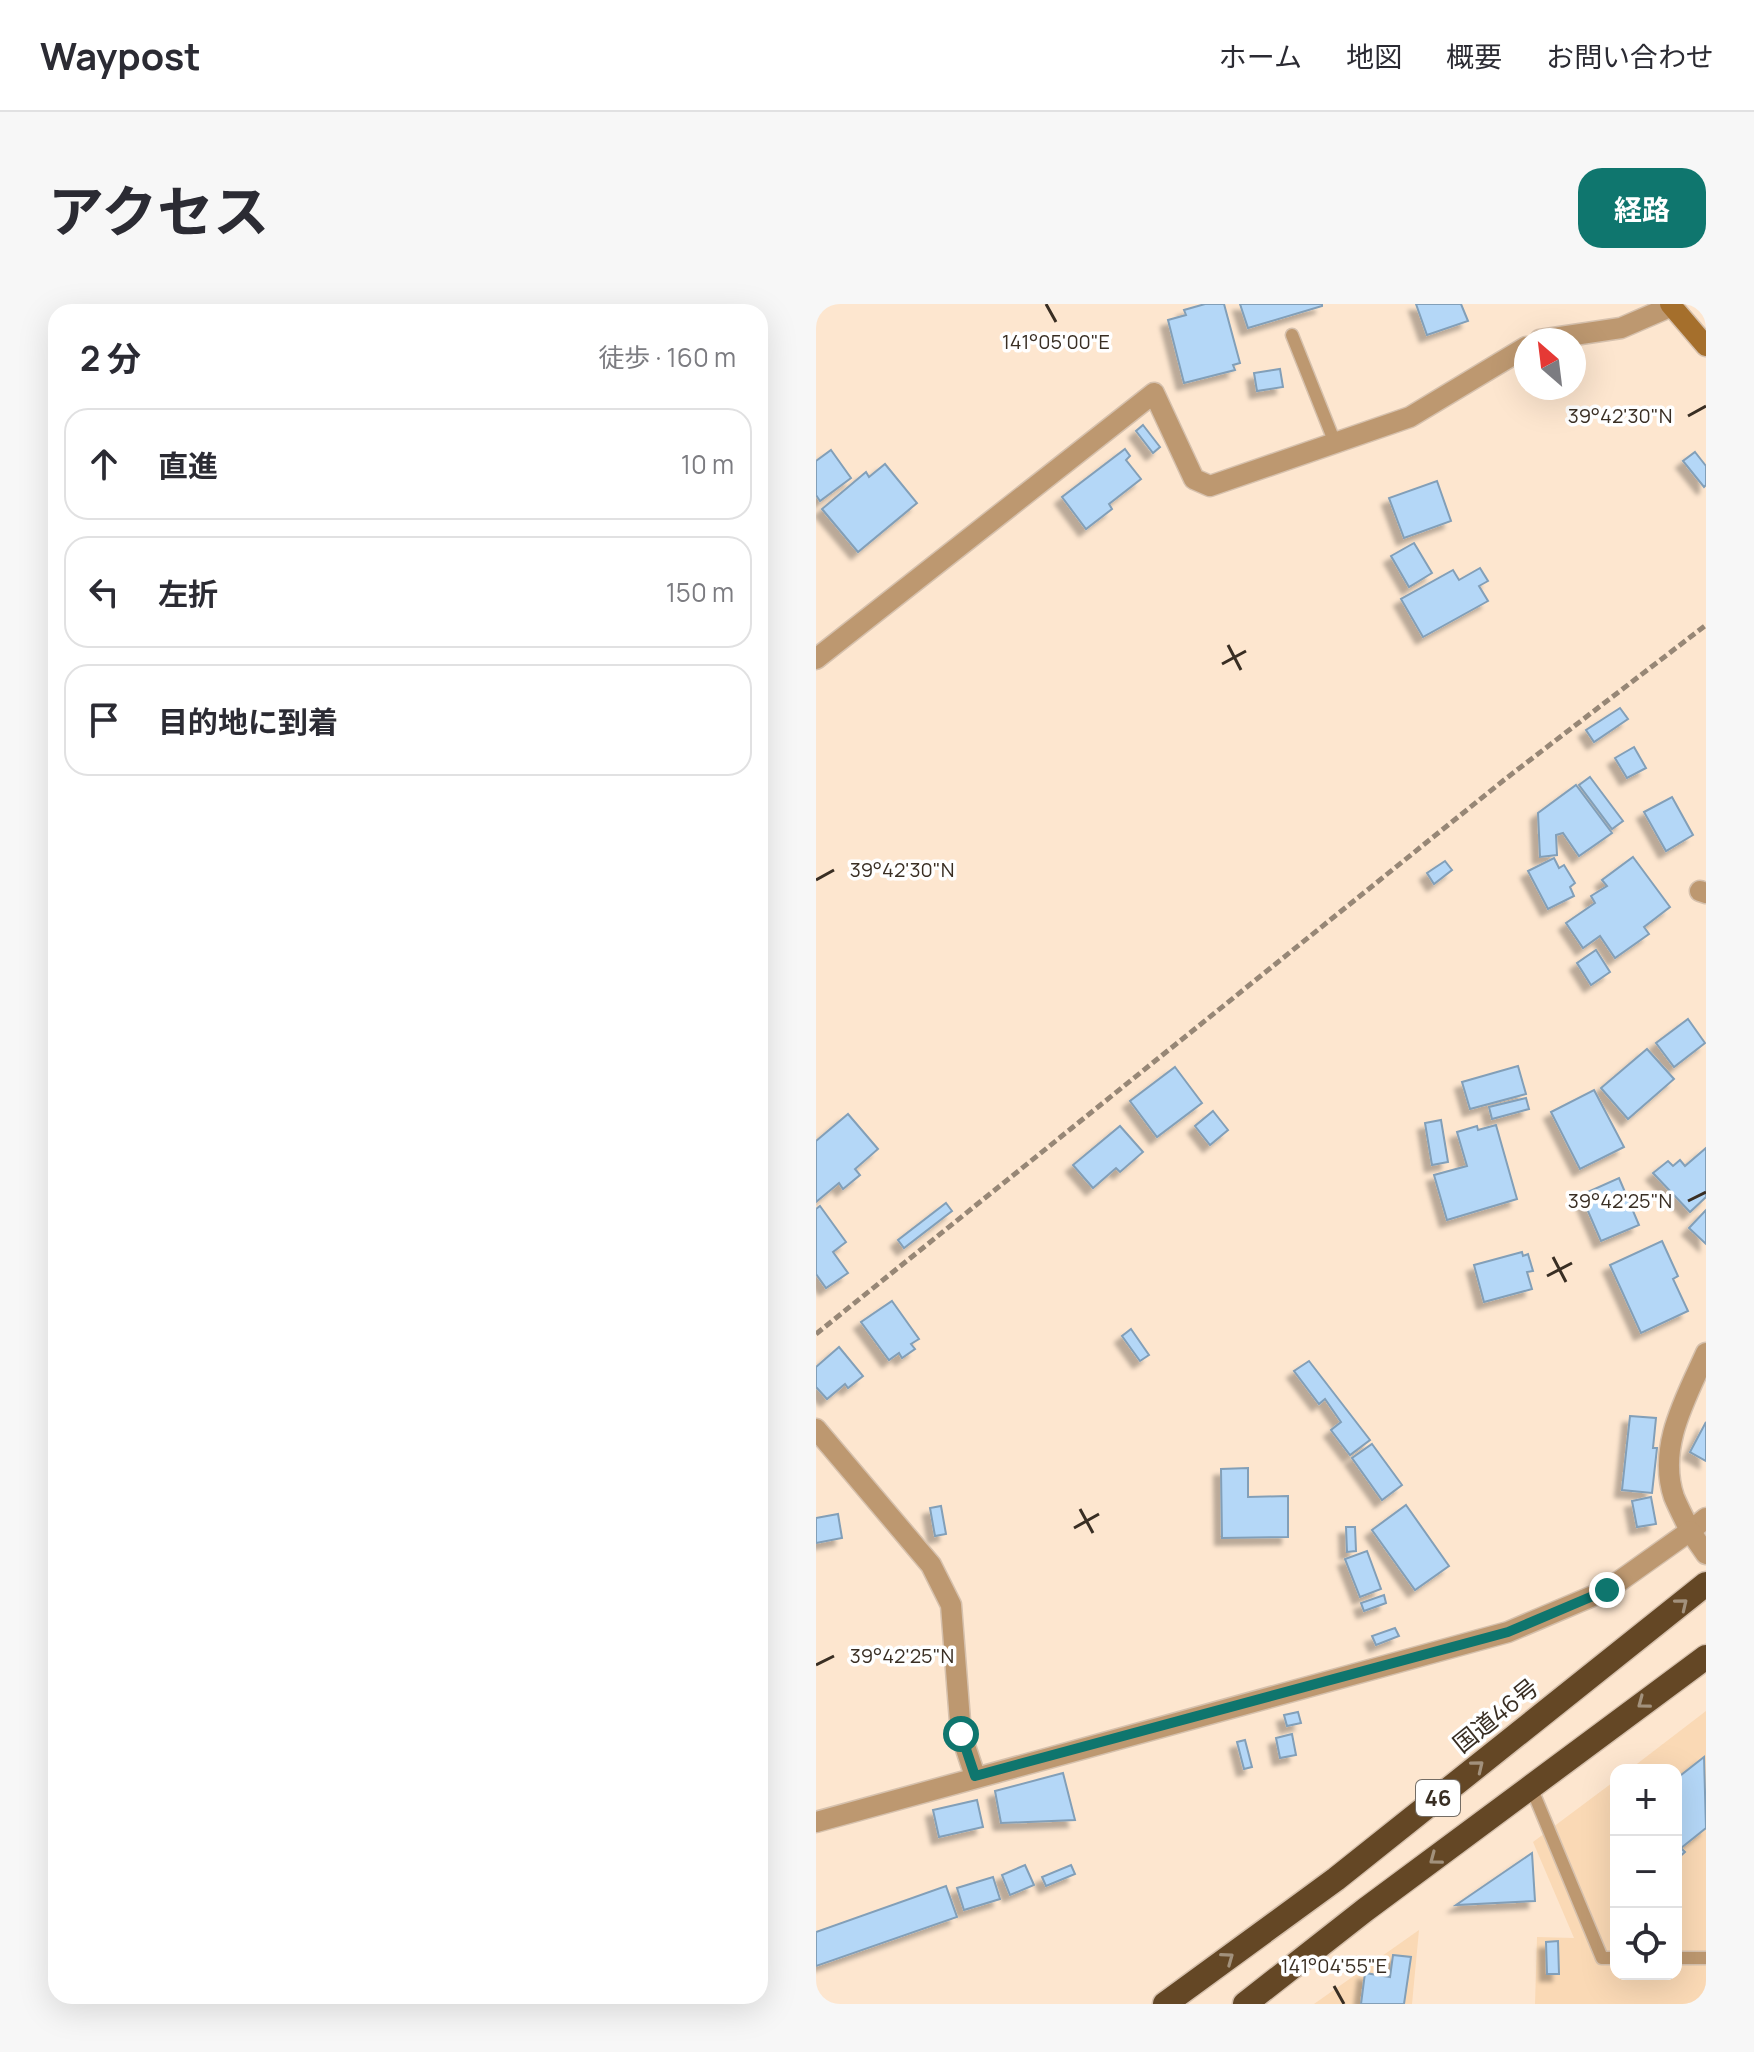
<!DOCTYPE html>
<html lang="ja">
<head>
<meta charset="utf-8">
<style>
	:root { --surface:#fff; --page:#f7f7f7; --text:#2b2b33; --muted:#7c7c81; --line:#e1e1e2; --accent:#0f766e }
	body { margin:0; font-family:Manrope,"Noto Sans JP",sans-serif; background:var(--page); color:var(--text) }
	.controls { position:absolute; right:24px; bottom:24px; display:grid; overflow:hidden; border-radius:16px; box-shadow:0 8px 32px #0002 }
	.controls button { width:72px; height:72px; display:grid; place-items:center; padding:0; border:0; border-bottom:2px solid var(--line); background:var(--surface); color:var(--text); font:40px sans-serif }
	.compass { position:absolute; left:698px; top:24px; width:72px; height:72px; border-radius:50%; background:var(--surface); box-shadow:0 8px 32px #0002; rotate:332deg }
	.stop { position:absolute; width:24px; height:24px; margin:-18px; border:6px solid #0f766e; border-radius:50%; background:#fff }
	.stop.end { background:#0f766e; border-color:#fff; box-shadow:0 2px 8px #0008 }
	.list { margin:0; padding:0; list-style:none }
	h2 { display:flex; justify-content:space-between; align-items:center; height:104px; margin:0; padding:0 32px; font-size:34px }
	h2 small { font-size:26px; font-weight:400; color:var(--muted) }
	.list li { display:grid; grid-template-columns:52px 1fr auto; gap:24px; align-items:center; box-sizing:border-box; height:112px; margin:0 16px 16px; padding:0 16px; border:2px solid var(--line); border-radius:24px }
	.list b { display:block; font-size:30px; white-space:nowrap }
	.list em { font-size:26px; font-style:normal; color:var(--muted) }
	.icon { flex:none; width:44px; height:44px; fill:none; stroke:currentColor; stroke-width:2; stroke-linecap:round; stroke-linejoin:round }
	.map { position:relative; flex:none; width:890px; height:1700px; overflow:hidden; border-radius:24px }
	header { display:flex; align-items:center; gap:48px; box-sizing:border-box; height:112px; padding:0 40px; background:var(--surface); border-bottom:2px solid var(--line) }
	header strong { font-size:38px }
	nav { display:flex; gap:44px; margin-inline-start:auto; font-size:28px }
	.intro { display:flex; align-items:center; justify-content:space-between; box-sizing:border-box; height:192px; padding:0 48px }
	h1 { margin:0; font-size:56px }
	.button { padding:20px 36px; border-radius:24px; background:var(--accent); color:#fff; font-size:28px; font-weight:700 }
	main { display:flex; gap:48px; padding:0 48px }
	aside { flex:1; background:var(--surface); border-radius:24px; box-shadow:0 8px 32px #0002 }
	.map>svg:first-child { display:block }
	.built { fill:#fad9b5 }
	.building { fill:#b4d7f7; stroke:#829fb8; stroke-width:2; filter:url(#shadow) }
	.lines { fill:none; stroke-linecap:round; stroke-linejoin:round }
	.lane-casing { stroke:#d6c1ad; stroke-width:15 }
	.street-casing { stroke:#d6c1ad; stroke-width:23 }
	.secondary-casing { stroke:#d6c1ad; stroke-width:23 }
	.highway-casing { stroke:#d6c1ad; stroke-width:27 }
	.path { stroke:#978776; stroke-width:5; stroke-dasharray:8 4; stroke-linecap:butt }
	.lane { stroke:#bd9870; stroke-width:12 }
	.street { stroke:#bd9870; stroke-width:20 }
	.secondary { stroke:#a56f2c; stroke-width:20 }
	.highway { stroke:#644725; stroke-width:24 }
	.oneway { stroke:#a2917c }
	.route { stroke:#0f766e; stroke-width:10 }
	.ticks { fill:none; stroke:#392e23; stroke-width:3 }
	.labels { text-anchor:middle; stroke-width:7; stroke-linejoin:round; paint-order:stroke }
	.shield { fill:#fff; stroke:#746d65; stroke-width:2 }
	.shield-label { font-size:22px; font-weight:bold; fill:#392e23 }
	.street-label { font-size:24px; fill:#392e23; stroke:#fff }
	.ticks-label { font-size:20px; text-anchor:middle; fill:#392e23; stroke:#fff; stroke-width:7; stroke-linejoin:round; paint-order:stroke }
</style>
</head>
<body>
<header>
<strong>Waypost</strong>
<nav><a>ホーム</a><a>地図</a><a>概要</a><a>お問い合わせ</a></nav>
</header>
<div class="intro"><h1>アクセス</h1><a class="button">経路</a></div>
<main>
<aside>
<h2>2 分<small>徒歩 · 160 m</small></h2>
<ul class="list">
<li><svg class="icon" aria-label="ahead" viewBox="0 0 24 24"><path d="M12 20V5M6 11l6-6 6 6"/></svg><div><b>直進</b></div><em>10 m</em></li>
<li><svg class="icon" aria-label="left" viewBox="0 0 24 24"><path d="M17 20v-9H6M10 6l-5 5 5 5"/></svg><div><b>左折</b></div><em>150 m</em></li>
<li><svg class="icon" aria-label="arrive" viewBox="0 0 24 24"><path d="M6 21V4h12l-3 4 3 4H6"/></svg><div><b>目的地に到着</b></div></li>
</ul>
</aside>
<div class="map">
<svg width="890" height="1700" viewBox="0 0 890 1700">
	<defs>
		<filter id="shadow"><feDropShadow dx="-7" dy="7" stdDeviation="2" flood-color="#0004"/></filter>
	</defs>
	<rect width="100%" height="100%" fill="#fde6cf"/>
	<g class="built">
		<polygon points="890,1407 890,1700 719,1700 721,1633 758,1634 717,1538 800,1476 800,1670 860,1670 860,1466 813,1466"/>
		<polygon points="603,1626 596,1700 498,1700"/>
	</g>
	<g class="building">
		<polygon points="389,0 408,0 424,59 417,61 419,66 368,79 352,16 370,11 368,6"/>
		<polygon points="424,0 506,0 506,2 432,24"/>
		<polygon points="600,0 645,0 652,17 611,31"/>
		<polygon points="464,65 467,83 441,87 438,69"/>
		<polygon points="327,121 344,143 337,149 320,127"/>
		<polygon points="309,145 314,152 310,156 325,175 293,200 296,205 270,225 246,193"/>
		<polygon points="15,146 35,174 4,197 0,191 0,157"/>
		<polygon points="879,148 890,162 890,181 888,183 867,157"/>
		<polygon points="69,160 101,199 42,248 6,205 50,168 53,173"/>
		<polygon points="621,177 635,217 588,234 573,194"/>
		<polygon points="598,239 616,269 593,283 575,252"/>
		<polygon points="664,264 672,277 663,282 672,297 607,333 585,295 637,266 643,276"/>
		<polygon points="804,404 812,415 778,438 770,426"/>
		<polygon points="818,443 830,464 811,474 799,454"/>
		<polygon points="774,473 807,517 796,525 763,481"/>
		<polygon points="760,481 796,529 763,552 747,529 740,531 741,551 724,553 722,509"/>
		<polygon points="856,493 877,531 850,547 828,508"/>
		<polygon points="817,553 854,603 828,623 833,630 799,654 784,632 767,644 750,619 779,599 775,592 791,582 786,576"/>
		<polygon points="738,554 743,564 748,561 759,579 754,583 758,592 732,605 712,567"/>
		<polygon points="629,557 636,566 618,580 611,569"/>
		<polygon points="780,646 794,668 775,681 761,659"/>
		<polygon points="872,715 889,739 858,763 840,739"/>
		<polygon points="831,745 858,775 812,815 785,784"/>
		<polygon points="702,762 710,790 654,805 646,778"/>
		<polygon points="359,763 386,799 341,833 314,797"/>
		<polygon points="778,786 808,843 764,865 735,808"/>
		<polygon points="710,794 713,805 676,815 673,803"/>
		<polygon points="397,807 412,826 394,841 379,822"/>
		<polygon points="32,810 62,845 39,865 44,871 27,885 23,879 0,898 0,837"/>
		<polygon points="625,816 632,858 616,861 609,819"/>
		<polygon points="680,821 701,895 631,916 618,871 651,862 641,828 661,822 662,826"/>
		<polygon points="304,822 327,848 304,868 300,864 277,884 257,861"/>
		<polygon points="890,844 890,893 874,908 837,869 852,857 857,862 864,856 869,862"/>
		<polygon points="803,874 823,921 785,937 765,891"/>
		<polygon points="130,899 136,907 88,944 82,936"/>
		<polygon points="4,902 30,938 17,948 32,969 10,984 0,970 0,905"/>
		<polygon points="890,906 890,940 873,924"/>
		<polygon points="846,937 862,972 857,975 872,1007 825,1029 794,961"/>
		<polygon points="706,948 707,952 712,950 717,967 711,968 716,985 668,998 658,961"/>
		<polygon points="76,997 103,1035 95,1040 99,1045 86,1054 83,1049 73,1056 45,1018"/>
		<polygon points="315,1025 333,1051 324,1057 306,1032"/>
		<polygon points="23,1043 47,1072 32,1084 29,1080 11,1095 0,1083 0,1063"/>
		<polygon points="493,1057 554,1136 534,1151 515,1126 525,1118 509,1095 503,1100 478,1067"/>
		<polygon points="814,1112 840,1114 837,1144 841,1144 836,1189 806,1186"/>
		<polygon points="890,1118 890,1157 874,1148"/>
		<polygon points="556,1140 586,1181 566,1196 536,1154"/>
		<polygon points="432,1164 432,1193 472,1192 472,1233 406,1234 405,1165"/>
		<polygon points="835,1193 840,1220 821,1223 816,1197"/>
		<polygon points="590,1201 633,1262 599,1286 556,1226"/>
		<polygon points="125,1202 130,1230 119,1232 114,1204"/>
		<polygon points="22,1210 26,1234 0,1239 0,1214"/>
		<polygon points="530,1223 539,1223 540,1247 531,1248"/>
		<polygon points="551,1247 565,1285 544,1293 529,1255"/>
		<polygon points="568,1291 570,1299 548,1307 545,1299"/>
		<polygon points="579,1324 583,1332 560,1341 556,1332"/>
		<polygon points="482,1408 485,1419 471,1422 468,1411"/>
		<polygon points="476,1430 480,1451 464,1454 460,1434"/>
		<polygon points="429,1436 436,1463 428,1465 421,1438"/>
		<polygon points="888,1453 890,1524 865,1544 869,1548 860,1556 860,1475"/>
		<polygon points="247,1469 259,1516 185,1519 179,1487"/>
		<polygon points="161,1496 167,1523 123,1533 117,1506"/>
		<polygon points="716,1549 719,1597 640,1601"/>
		<polygon points="209,1561 218,1581 194,1591 186,1571"/>
		<polygon points="255,1561 259,1570 230,1582 226,1573"/>
		<polygon points="177,1573 184,1595 148,1606 141,1584"/>
		<polygon points="130,1582 141,1613 0,1662 0,1628"/>
		<polygon points="742,1637 743,1670 731,1670 730,1638"/>
		<polygon points="577,1651 595,1653 588,1700 545,1700 549,1669 574,1673"/>
	</g>
	<g class="lines">
		<g class="lane-casing">
			<g id="lane">
				<polyline points="476,31 519,139"/>
				<polyline points="715,1483 786,1654 800,1654"/>
				<polyline points="860,1654 890,1654"/>
			</g>
		</g>
		<g class="street-casing">
			<g id="street">
				<polyline points="724,36 805,24 856,2"/>
				<polyline points="0,355 338,89 378,175 394,182 594,113 710,43"/>
				<polyline points="884,587 890,589"/>
				<path d="M 890,1049 C 870,1094 841,1143 858,1193 C 863,1205 869,1216 874,1227 L 890,1214"/>
				<polyline points="0,1125 115,1261 135,1301 145,1430 159,1472"/>
				<polyline points="0,1518 692,1328 791,1286 874,1227 890,1250"/>
			</g>
		</g>
		<g class="secondary-casing">
			<polyline id="secondary" points="854,0 890,42"/>
		</g>
		<g class="highway-casing">
			<g id="highway">
				<polyline points="349,1700 520,1575 890,1280"/>
				<polyline points="429,1700 549,1606 890,1353"/>
			</g>
		</g>
		<polyline class="path" points="0,1030 688,476 890,321"/>
		<use href="#lane" class="lane"/>
		<use href="#street" class="street"/>
		<use href="#secondary" class="secondary"/>
		<use href="#highway" class="highway"/>
	</g>
	<defs><path id="oneway-chevron" d="M-2-3.5L2.5 0L-2 3.5" fill="none" stroke-width="1.6" stroke-linecap="round" stroke-linejoin="round" transform="scale(2)"/></defs>
	<g class="oneway">
		<use href="#oneway-chevron" transform="translate(866 1300) rotate(-39)"/>
		<use href="#oneway-chevron" transform="translate(827 1399) rotate(143)"/>
		<use href="#oneway-chevron" transform="translate(662 1462) rotate(-39)"/>
		<use href="#oneway-chevron" transform="translate(619 1555) rotate(143)"/>
		<use href="#oneway-chevron" transform="translate(412 1654) rotate(-36)"/>
	</g>
	<g class="lines">
		<polyline class="route" points="145,1430 159,1472 692,1328 791,1286"/>
	</g>
	<path class="ticks" d="M 230,0 L 240,18M 872,112 L 890,102M 412,341 L 425,366M 406,360 L 430,347M 0,576 L 18,566M 872,897 L 890,888M 737,953 L 750,978M 731,972 L 756,959M 264,1205 L 277,1229M 258,1224 L 283,1210M 0,1361 L 18,1352M 518,1682 L 528,1700"/>
	<g class="labels">
		<rect class="shield" x="600" y="1476" width="44" height="36" rx="6"/>
		<g class="shield-label">
			<text x="622" y="1502">46</text>
		</g>
		<g class="street-label">
			<text transform="translate(680 1412) rotate(-39)" y="8">国道46号</text>
		</g>
	</g>
	<g class="ticks-label">
		<text x="240" y="45">141°05'00"E</text>
		<text x="804" y="119">39°42'30"N</text>
		<text x="86" y="573">39°42'30"N</text>
		<text x="804" y="904">39°42'25"N</text>
		<text x="86" y="1359">39°42'25"N</text>
		<text x="518" y="1669">141°04'55"E</text>
	</g>
</svg>
<div class="controls">
<button>+</button>
<button>−</button>
<button><svg class="icon" aria-label="locate" viewBox="0 0 24 24"><circle cx="12" cy="12" r="6"/><path d="M12 2v4M12 18v4M2 12h4M18 12h4"/></svg></button>
</div>
<svg class="compass" viewBox="-18 -18 36 36"><path d="M0-13l5 13h-10z" fill="#e53935"/><path d="M0 13l5-13h-10z" fill="#7c7c81"/></svg>
<div class="stop" style="left:145px;top:1430px"></div>
<div class="stop end" style="left:791px;top:1286px"></div>
</div>
</main>
</body>
</html>
